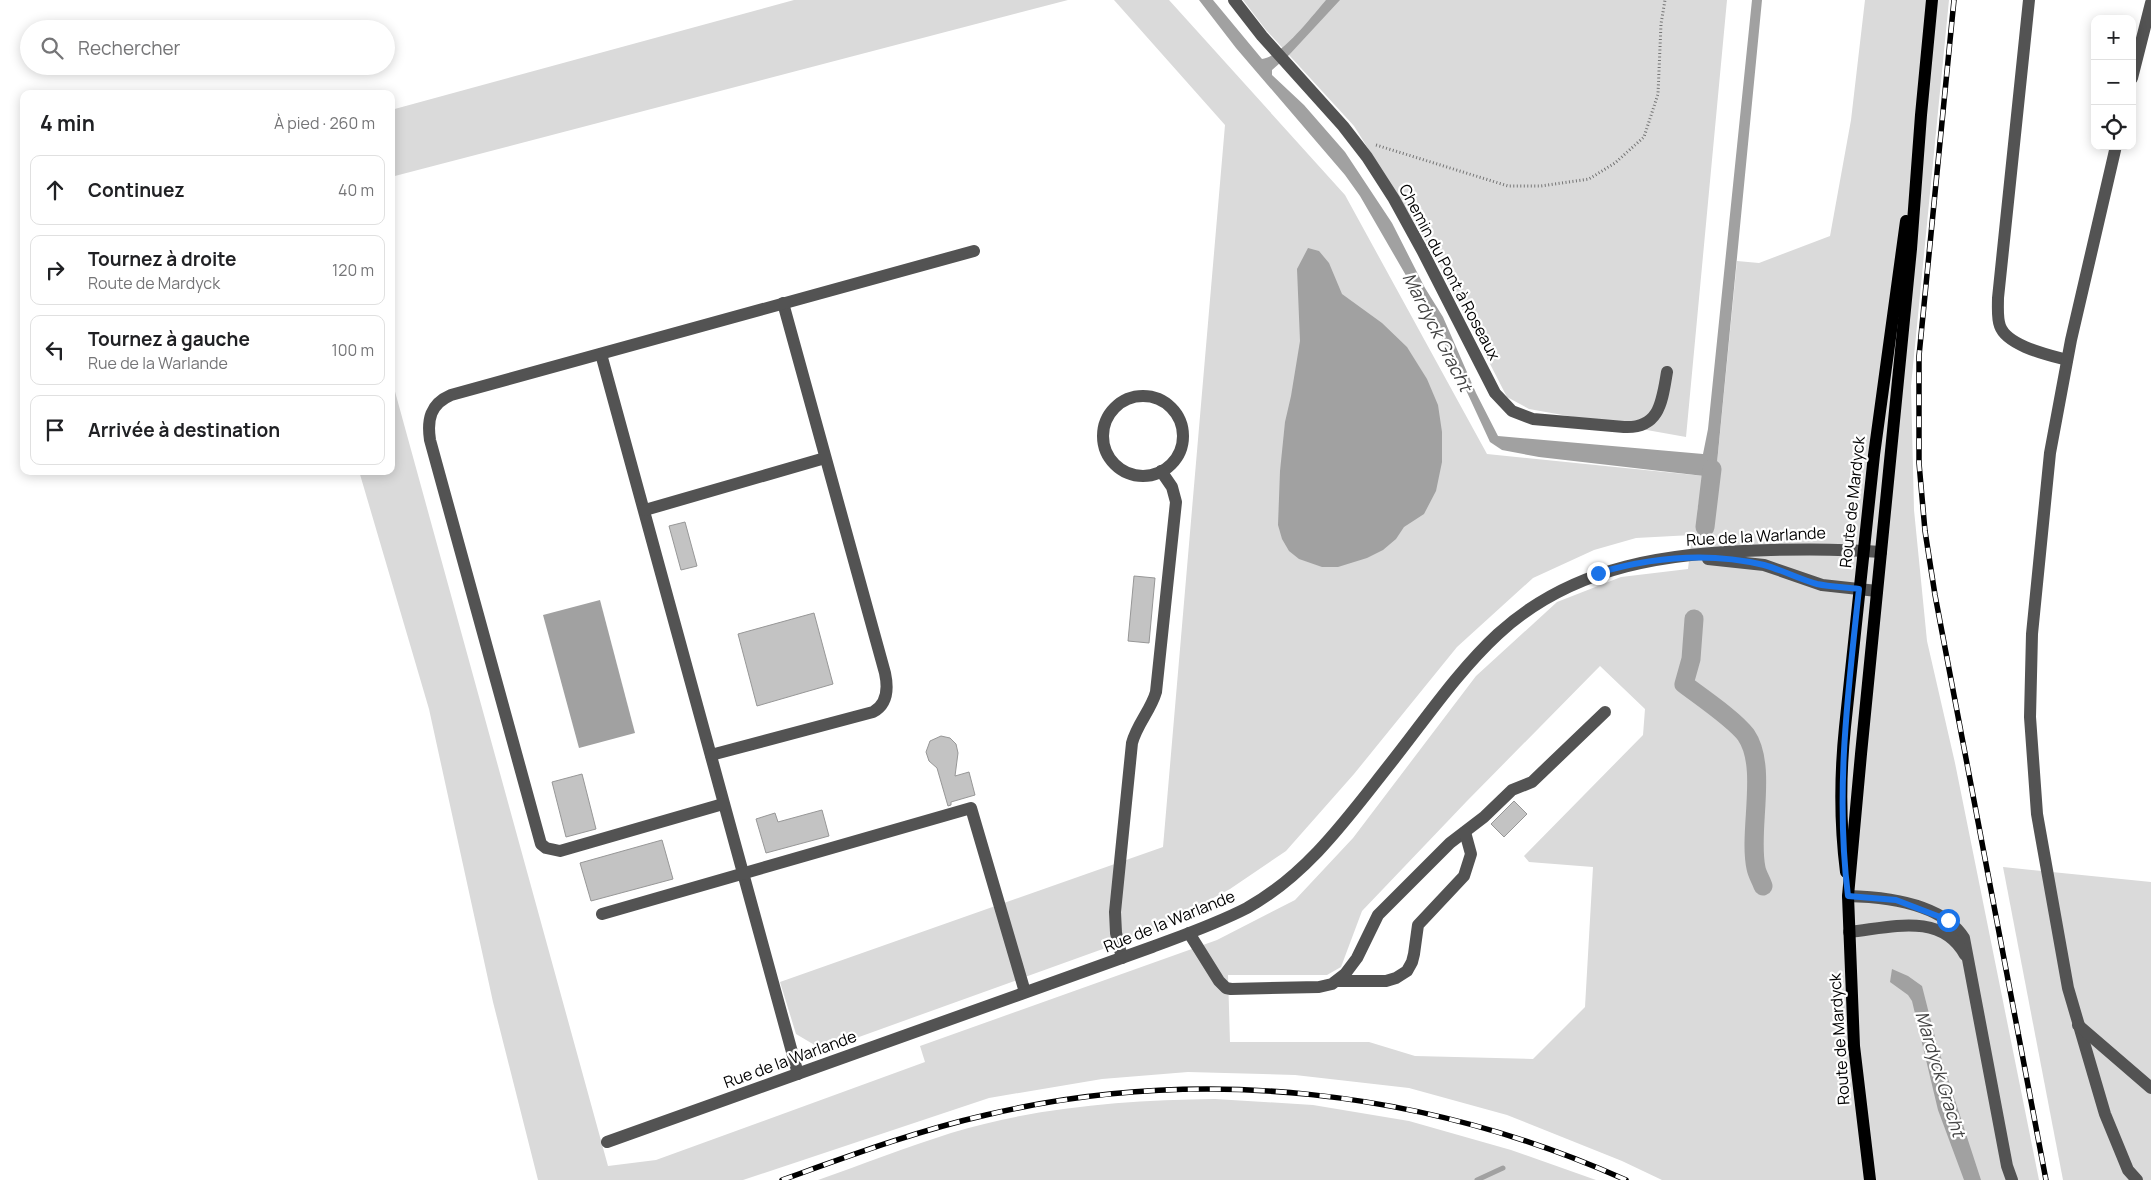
<!DOCTYPE html>
<html lang="fr">
<head>
<meta charset="utf-8">
<style>
	:root { --surface:#fff; --page:#f6f6f6; --text:#202124; --muted:#757577; --line:#e0e0e0 }
	body { margin:0; font-family:Manrope,sans-serif; background:var(--page); color:var(--text) }
	.controls { position:absolute; right:15px; top:15px; display:grid; overflow:hidden; border-radius:10px; box-shadow:0 2px 12px #0003 }
	.controls button { width:45px; height:45px; display:grid; place-items:center; padding:0; border:0; border-bottom:1px solid var(--line); background:var(--surface); color:var(--text); font:25px sans-serif }
	.stop { position:absolute; width:15px; height:15px; margin:-11px; border:4px solid #1a73e8; border-radius:50%; background:#fff }
	.stop.end { background:#1a73e8; border-color:#fff; box-shadow:0 1px 5px #0008 }
	.list { margin:0; padding:0; list-style:none }
	h2 { display:flex; justify-content:space-between; align-items:center; height:65px; margin:0; padding:0 20px; font-size:21px }
	h2 small { font-size:16px; font-weight:400; color:var(--muted) }
	.list li { display:grid; grid-template-columns:32px 1fr auto; gap:15px; align-items:center; box-sizing:border-box; height:70px; margin:0 10px 10px; padding:0 10px; border:1px solid var(--line); border-radius:10px }
	.list b { display:block; font-size:19px; white-space:nowrap }
	.list p { margin:0; font-size:16px; white-space:nowrap; color:var(--muted) }
	.list em { font-size:16px; font-style:normal; color:var(--muted) }
	.icon { flex:none; width:28px; height:28px; fill:none; stroke:currentColor; stroke-width:2; stroke-linecap:round; stroke-linejoin:round }
	.map { position:relative; flex:none; width:2151px; height:1180px; overflow:hidden }
	.search { position:absolute; background:var(--surface); box-shadow:0 2px 12px #0003; left:20px; top:20px; width:375px; height:55px; display:flex; align-items:center; gap:12px; box-sizing:border-box; padding:0 18px; border-radius:28px; color:var(--muted); font-size:19px }
	.panel { position:absolute; background:var(--surface); box-shadow:0 2px 12px #0003; left:20px; top:90px; width:375px; height:385px; border-radius:10px }
	.map>svg:first-child { display:block }
	.green { fill:#dadada; fill-rule:evenodd }
	.water { fill:#a1a1a1 }
	.lines { fill:none; stroke-linecap:round; stroke-linejoin:round }
	.stream { stroke:#a1a1a1; stroke-width:5 }
	.canal { stroke:#a1a1a1; stroke-width:19 }
	.building { fill:#c3c3c3; stroke:#979797 }
	.major-casing { stroke:#dbdbdb; stroke-width:15 }
	.path { stroke:#757575; stroke-width:3; stroke-dasharray:1 2.5; stroke-linecap:butt }
	.minor { stroke:#535353; stroke-width:12 }
	.major { stroke:#000; stroke-width:12 }
	.rail-casing { stroke:#000; stroke-width:5.5 }
	.rail { stroke:#fff; stroke-width:4; stroke-dasharray:11; stroke-linecap:butt }
	.route { stroke:#1a73e8; stroke-width:6 }
	.labels { text-anchor:middle; stroke-width:4.5; stroke-linejoin:round; paint-order:stroke }
	.street-label { font-size:16px; fill:#000; stroke:#fff }
	.water-label { font-size:18px; font-style:italic; fill:#424242; stroke:#fff }
</style>
</head>
<body>
<div class="map">
<svg width="2151" height="1180" viewBox="0 0 2151 1180">
	<rect width="100%" height="100%" fill="#fff"/>
	<g class="green">
		<polygon points="794,0 1068,0 391,177 391,110"/>
		<path d="M 1114,0 L 1169,0 L 1345,195 L 1487,454 L 1704,476 L 1697,512 L 1702,495 L 1714,494 L 1737,261 L 1759,263 L 1830,236 L 1851,120 L 1865,0 L 1949,0 L 1911,386 L 1914,510 L 1927,641 L 1955,763 L 2039,1180 L 1662,1180 L 1622,1161 L 1507,1115 L 1409,1088 L 1295,1075 L 1188,1072 L 1102,1079 L 989,1098 L 743,1180 L 538,1180 L 493,1002 L 429,709 L 359,471 L 391,471 L 391,377 L 608,1166 L 656,1160 L 925,1062 L 920,1046 L 1217,940 L 1295,900 L 1353,838 L 1476,676 L 1557,602 L 1621,577 L 1688,569 L 1692,535 L 1636,538 L 1594,550 L 1533,578 L 1457,647 L 1354,774 L 1286,851 L 1230,889 L 1150,932 L 823,1050 L 796,1034 L 780,982 L 1163,847 L 1225,125 ZM 1600,666 L 1645,709 L 1643,735 L 1524,856 L 1529,862 L 1593,867 L 1585,1007 L 1533,1059 L 1415,1056 L 1369,1042 L 1230,1042 L 1228,975 L 1327,975 L 1341,967 L 1362,911 L 1467,801 Z"/>
		<polygon points="1243,0 1727,0 1686,437 1529,409 1507,397 1431,249 1354,126 1266,30"/>
		<polygon points="2003,867 2151,882 2151,1180 2063,1180"/>
		<path d="M 1215,1099 L 1313,1105 L 1409,1121 L 1511,1150 L 1596,1180 L 818,1180 C 863,1164 907,1147 951,1133 C 1036,1107 1127,1100 1215,1099 Z"/>
	</g>
	<g class="water">
		<path d="M 1199,0 L 1213,0 L 1262,59 C 1281,57 1313,15 1326,0 L 1340,0 L 1289,55 L 1272,70 L 1272,75 L 1304,105 L 1345,152 L 1392,223 L 1425,288 L 1443,317 L 1476,393 L 1498,436 L 1703,454 L 1708,429 L 1752,0 L 1762,0 L 1714,494 L 1702,495 L 1704,476 L 1539,457 L 1502,450 L 1490,442 L 1441,336 L 1360,196 L 1345,175 L 1236,48 Z"/>
		<polygon points="1308,248 1319,251 1329,263 1342,294 1382,323 1407,347 1427,379 1438,405 1442,432 1442,462 1436,491 1424,514 1404,527 1396,539 1383,550 1367,558 1338,567 1322,567 1299,559 1289,551 1282,539 1278,525 1280,471 1285,422 1291,396 1300,341 1297,269"/>
		<polygon points="600,600 635,733 579,748 543,615"/>
		<polygon points="1892,969 1908,976 1922,986 1937,1045 1981,1180 1964,1180 1938,1110 1912,1001 1908,995 1890,982"/>
	</g>
	<g class="lines">
		<polyline class="stream" points="1477,1180 1503,1168"/>
		<g class="canal">
			<polyline points="1705,527 1712,469"/>
			<path d="M 1694,619 L 1691,659 L 1684,684 C 1701,697 1734,719 1746,735 C 1768,767 1748,831 1756,868 C 1757,874 1761,880 1763,886"/>
		</g>
	</g>
	<g class="building">
		<polygon points="685,522 697,566 681,570 669,526"/>
		<polygon points="1134,576 1155,578 1149,643 1128,641"/>
		<polygon points="814,613 833,684 757,706 738,634"/>
		<polygon points="941,736 950,738 956,744 958,753 955,776 969,772 975,795 951,802 951,805 948,806 937,768 929,761 926,752 930,741"/>
		<polygon points="582,774 596,829 566,837 552,782"/>
		<polygon points="1514,801 1527,814 1504,837 1491,824"/>
		<polygon points="822,810 829,836 766,853 756,819 775,813 778,822"/>
		<polygon points="662,840 673,879 591,901 580,863"/>
	</g>
	<g class="lines">
		<g class="major-casing">
			<g id="major">
				<path d="M 1846,872 C 1840,825 1840,775 1845,727 L 1874,455 L 1906,221"/>
				<polyline points="1870,1180 1854,1046 1848,896 1861,754 1911,249 1921,115 1932,0"/>
			</g>
		</g>
		<polyline class="path" points="1376,145 1508,186 1541,186 1589,179 1615,163 1644,137 1658,94 1661,24 1665,0"/>
		<g class="minor">
			<path d="M 1234,0 L 1262,36 L 1343,126 L 1367,157 L 1394,199 L 1422,250 L 1495,393 L 1512,411 L 1533,419 L 1624,427 C 1660,429 1662,401 1667,372"/>
			<path d="M 2029,0 L 1998,298 C 1998,307 1997,318 2000,326 C 2007,346 2049,355 2067,360"/>
			<polyline points="2132,78 2151,3"/>
			<polyline points="2116,146 2071,340 2050,453 2032,634 2030,717 2037,814 2068,988 2105,1114 2128,1170 2137,1180"/>
			<polyline points="601,354 798,1074"/>
			<circle cx="1143" cy="436" r="40"/>
			<polyline points="645,510 825,458"/>
			<polyline points="1708,559 1764,565 1822,585 1877,591"/>
			<path d="M 711,755 L 873,712 C 888,704 888,687 885,673 L 783,303"/>
			<path d="M 723,804 L 560,851 L 546,848 L 541,844 L 430,440 C 427,420 430,404 451,395 L 974,251"/>
			<path d="M 1848,896 C 1886,897 1942,903 1964,938 L 2007,1166 L 2012,1180"/>
			<polyline points="602,914 971,808 1025,992"/>
			<path d="M 1849,932 C 1889,928 1941,911 1965,955"/>
			<polyline points="1189,933 1219,981 1226,988 1231,989 1319,987 1332,984 1345,974 1357,958 1378,915 1450,843 1484,817 1512,790 1532,782 1605,712"/>
			<path d="M 1122,958 L 1116,933 L 1115,912 L 1132,743 C 1137,724 1151,710 1156,692 L 1176,502 L 1172,487 L 1161,471"/>
			<polyline points="1337,981 1386,981 1396,978 1407,971 1412,962 1414,954 1418,925 1464,876 1471,854 1465,832"/>
			<polyline points="2078,1025 2151,1088"/>
			<path d="M 607,1142 C 745,1093 883,1043 1021,994 C 1065,978 1108,963 1152,947 C 1184,935 1216,924 1247,908 C 1308,874 1348,817 1390,764 C 1425,720 1457,672 1498,634 C 1574,564 1672,552 1771,550 C 1808,549 1844,549 1881,552"/>
		</g>
		<use href="#major" class="major"/>
		<g class="rail-casing">
			<g id="rail">
				<polyline points="1954,0 1919,356 1919,463 1925,531 1935,595 2046,1180"/>
				<path d="M 782,1180 C 849,1156 916,1131 986,1115 C 1201,1064 1425,1090 1626,1180"/>
			</g>
		</g>
		<use href="#rail" class="rail"/>
	</g>
	<g class="lines">
		<path class="route" d="M 1598,573 C 1652,557 1709,552 1764,565 C 1782,570 1799,579 1817,584 C 1831,587 1845,587 1859,589 C 1848,692 1835,792 1848,896 L 1896,900 L 1948,920"/>
	</g>
	<g class="labels">
		<g class="street-label">
			<text transform="translate(1450 272) rotate(62)" y="6">Chemin du Pont à Roseaux</text>
			<text transform="translate(1852 502) rotate(-84)" y="6">Route de Mardyck</text>
			<text transform="translate(1756 536) rotate(-3)" y="6">Rue de la Warlande</text>
			<text transform="translate(1169 921) rotate(-22)" y="6">Rue de la Warlande</text>
			<text transform="translate(1839 1039) rotate(-94)" y="6">Route de Mardyck</text>
			<text transform="translate(790 1059) rotate(-20)" y="6">Rue de la Warlande</text>
		</g>
		<g class="water-label">
			<text transform="translate(1437 332) rotate(63)" y="6">Mardyck Gracht</text>
			<text transform="translate(1940 1074) rotate(73)" y="6">Mardyck Gracht</text>
		</g>
	</g>
</svg>
<div class="controls">
<button>+</button>
<button>−</button>
<button><svg class="icon" aria-label="locate" viewBox="0 0 24 24"><circle cx="12" cy="12" r="6"/><path d="M12 2v4M12 18v4M2 12h4M18 12h4"/></svg></button>
</div>
<div class="stop" style="left:1948px;top:920px"></div>
<div class="stop end" style="left:1598px;top:573px"></div>
<div class="search"><svg class="icon" aria-label="search" viewBox="0 0 24 24"><circle cx="10" cy="10" r="6"/><path d="M15 15l6 6"/></svg>Rechercher</div>
<section class="panel">
<h2>4 min<small>À pied · 260 m</small></h2>
<ul class="list">
<li><svg class="icon" aria-label="ahead" viewBox="0 0 24 24"><path d="M12 20V5M6 11l6-6 6 6"/></svg><div><b>Continuez</b></div><em>40 m</em></li>
<li><svg class="icon" aria-label="right" viewBox="0 0 24 24"><path d="M7 20v-9h11M14 6l5 5-5 5"/></svg><div><b>Tournez à droite</b><p>Route de Mardyck</p></div><em>120 m</em></li>
<li><svg class="icon" aria-label="left" viewBox="0 0 24 24"><path d="M17 20v-9H6M10 6l-5 5 5 5"/></svg><div><b>Tournez à gauche</b><p>Rue de la Warlande</p></div><em>100 m</em></li>
<li><svg class="icon" aria-label="arrive" viewBox="0 0 24 24"><path d="M6 21V4h12l-3 4 3 4H6"/></svg><div><b>Arrivée à destination</b></div></li>
</ul>
</section>
</div>
</body>
</html>
